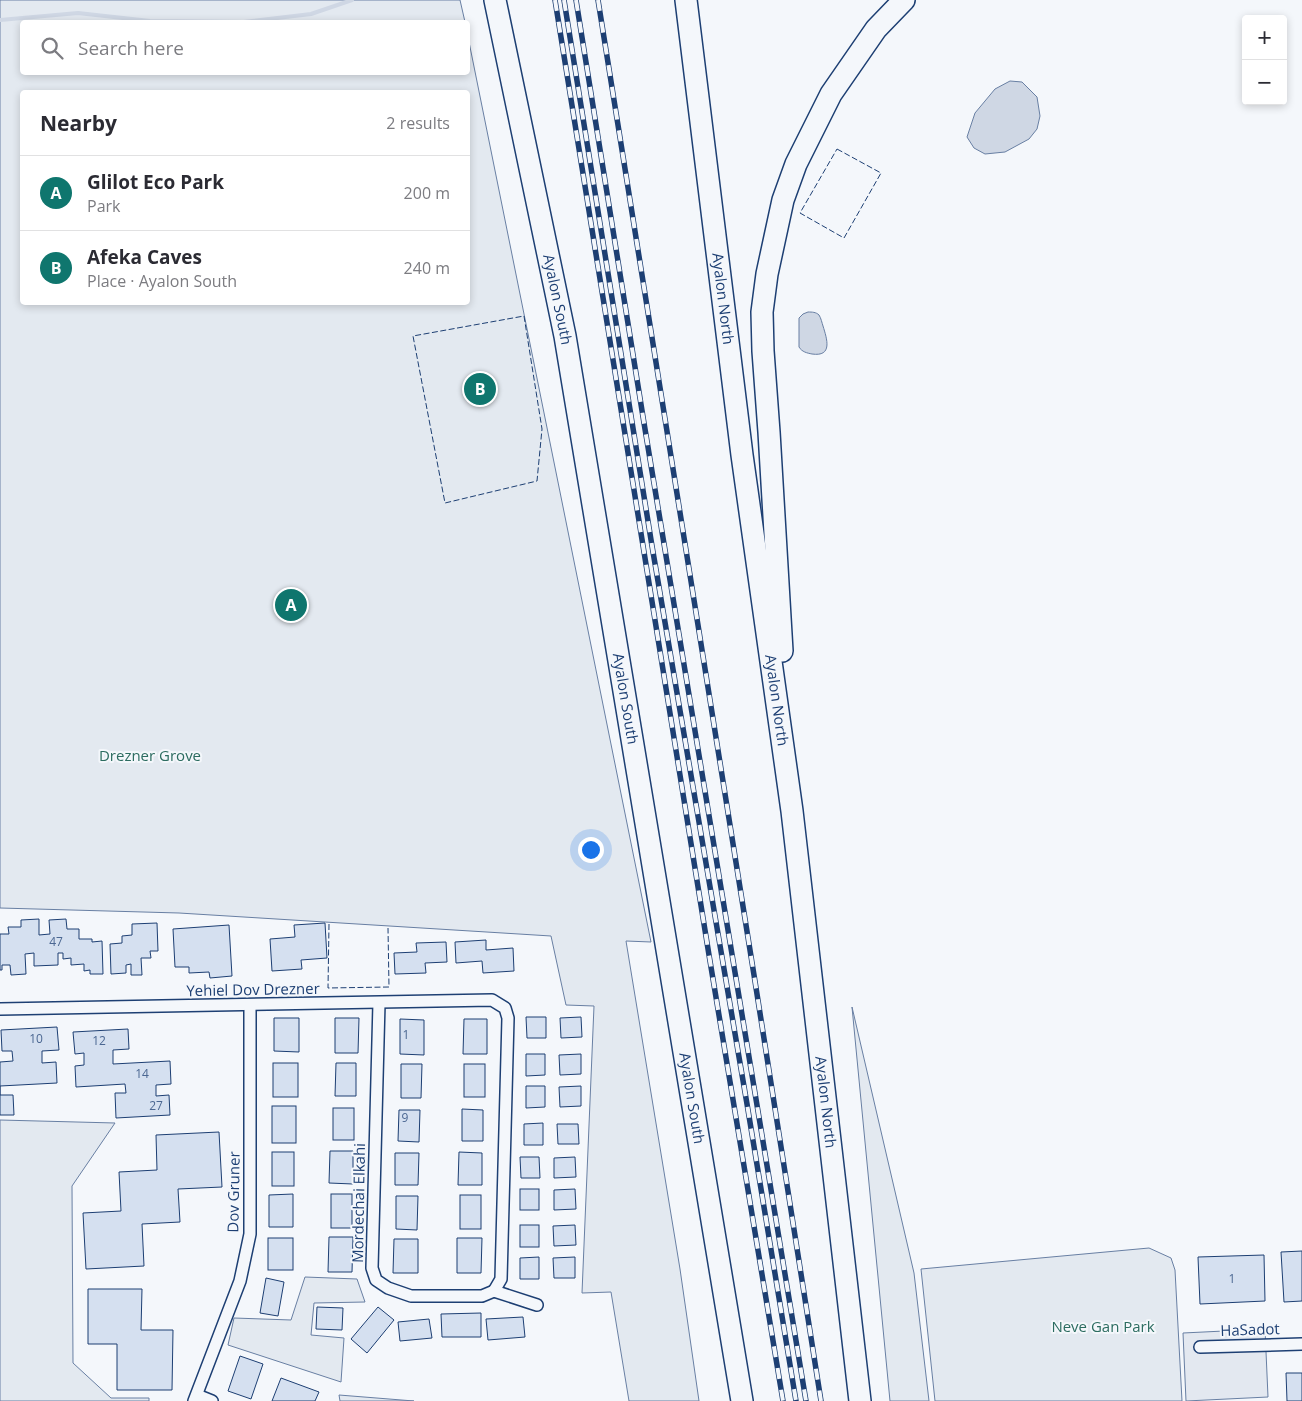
<!DOCTYPE html>
<html lang="en">
<head>
<meta charset="utf-8">
<style>
	:root { --surface:#fff; --page:#f7f7f7; --text:#2b2b33; --muted:#7c7c81; --line:#e1e1e2; --accent:#0f766e }
	body { margin:0; font-family:"Open Sans",sans-serif; background:var(--page); color:var(--text) }
	.controls { position:absolute; right:15px; top:15px; display:grid; overflow:hidden; border-radius:5px; box-shadow:0 2px 8px #0003 }
	.controls button { width:45px; height:45px; display:grid; place-items:center; padding:0; border:0; border-bottom:1px solid var(--line); background:var(--surface); color:var(--text); font:25px sans-serif }
	.you { position:absolute; left:590px; top:849px; width:18px; height:18px; margin:-12px; border:4px solid #fff; border-radius:50%; background:#1a73e8; box-shadow:0 0 0 8px #1a73e833 }
	.badge { display:grid; place-items:center; width:32px; height:32px; border-radius:50%; background:var(--accent); color:#fff; font-size:16px; font-weight:700 }
	.pin { position:absolute; translate:-50% -50%; border:2px solid #fff; box-shadow:0 1px 5px #0006 }
	.list { margin:0; padding:0; list-style:none }
	h2 { display:flex; justify-content:space-between; align-items:center; height:65px; margin:0; padding:0 20px; font-size:21px }
	h2 small { font-size:16px; font-weight:400; color:var(--muted) }
	.list li { display:grid; grid-template-columns:32px 1fr auto; gap:15px; align-items:center; box-sizing:border-box; height:75px; padding:0 20px; border-top:1px solid var(--line) }
	.list b { display:block; font-size:19px; white-space:nowrap }
	.list p { margin:0; font-size:16px; white-space:nowrap; color:var(--muted) }
	.list em { font-size:16px; font-style:normal; color:var(--muted) }
	.icon { flex:none; width:28px; height:28px; fill:none; stroke:currentColor; stroke-width:2; stroke-linecap:round; stroke-linejoin:round }
	.map { position:relative; flex:none; width:1302px; height:1401px; overflow:hidden }
	.search { position:absolute; background:var(--surface); box-shadow:0 2px 8px #0003; left:20px; top:20px; width:450px; height:55px; display:flex; align-items:center; gap:12px; box-sizing:border-box; padding:0 18px; border-radius:5px; color:var(--muted); font-size:19px }
	.panel { position:absolute; background:var(--surface); box-shadow:0 2px 8px #0003; left:20px; top:90px; width:450px; height:215px; border-radius:5px }
	.map>svg:first-child { display:block }
	.green { fill:#e3e9f0; stroke:#687fa3; fill-rule:evenodd }
	.parking { fill:#e3e8f0; stroke:#687fa3 }
	.water { fill:#cfd7e4; stroke:#687fa3 }
	.lines { fill:none; stroke-linecap:round; stroke-linejoin:round }
	.stream { stroke:#cfd7e4; stroke-width:4 }
	.building { fill:#d5e0f0; stroke:#1d3f73 }
	.minor-casing { stroke:#1d3f73; stroke-width:14 }
	.motorway-casing { stroke:#1d3f73; stroke-width:24 }
	.minor { stroke:#f4f7fb; stroke-width:11 }
	.motorway { stroke:#f4f7fb; stroke-width:21 }
	.rail-casing { stroke:#1d3f73; stroke-width:5.5 }
	.rail { stroke:#f4f7fb; stroke-width:4; stroke-dasharray:11; stroke-linecap:butt }
	.fence { stroke:#1d3f73; stroke-width:1; stroke-dasharray:6 2.5; stroke-linecap:butt }
	.labels { text-anchor:middle; stroke-width:4; stroke-linejoin:round; paint-order:stroke }
	.number-label { font-size:12px; fill:#4b6792 }
	.street-label { font-size:15px; fill:#1d3f73; stroke:#f4f7fb }
	.park-label { font-size:15px; fill:#2c6c60; stroke:#f4f7fb }
</style>
</head>
<body>
<div class="map">
<svg width="1302" height="1401" viewBox="0 0 1302 1401">
	<rect width="100%" height="100%" fill="#f4f7fb"/>
	<g class="green">
		<path d="M 0,0 L 460,0 L 465,22 L 22,22 L 22,72 L 468,72 L 468,37 L 651,942 L 626,941 L 680,1269 L 699,1401 L 629,1401 L 611,1292 L 582,1293 L 594,1006 L 566,1005 L 551,936 L 179,913 L 0,908 ZM 22,92 L 468,92 L 468,302 L 22,302 Z"/>
		<polygon points="852,1007 914,1273 929,1401 890,1401"/>
		<polygon points="0,1120 115,1123 72,1186 73,1363 111,1398 149,1398 149,1401 0,1401"/>
		<polygon points="1149,1248 1171,1258 1175,1270 1182,1401 935,1401 921,1269"/>
		<polygon points="305,1277 357,1279 365,1302 314,1303 311,1335 344,1338 341,1382 228,1345 234,1318 291,1320"/>
		<polygon points="339,1395 414,1401 340,1401"/>
	</g>
	<polygon class="parking" points="1265,1329 1268,1397 1186,1401 1183,1333"/>
	<g class="water">
		<polygon points="1010,81 1022,82 1037,97 1040,116 1037,129 1029,139 1005,152 985,154 974,148 967,137 975,113 995,89"/>
		<path d="M 808,312 C 812,312 816,312 819,315 C 821,318 822,323 823,326 C 827,339 833,357 812,354 C 807,353 802,352 799,347 L 799,318 L 803,314 Z"/>
	</g>
	<g class="lines">
		<polyline class="stream" points="0,20 78,13 150,21 244,22 311,14 352,0"/>
	</g>
	<g class="building">
		<polygon points="39,919 39,935 50,934 49,920 66,919 67,929 79,929 79,939 92,939 92,942 102,941 103,974 90,974 90,970 84,971 84,964 71,965 71,958 63,959 63,953 58,953 58,965 34,966 34,953 25,954 26,974 11,975 10,965 2,965 2,970 0,970 0,934 9,934 8,927 21,927 21,920"/>
		<polygon points="157,923 158,951 150,951 151,958 141,958 142,975 131,975 131,964 126,965 126,973 111,974 110,944 122,943 122,936 132,935 132,924"/>
		<polygon points="325,923 327,958 301,960 302,969 272,971 270,939 295,937 294,925"/>
		<polygon points="229,925 232,976 210,978 209,972 189,973 189,967 175,967 173,929"/>
		<polygon points="486,940 486,950 513,948 514,971 483,973 482,961 456,963 455,942"/>
		<polygon points="446,942 447,962 425,963 426,973 395,974 394,953 417,952 416,943"/>
		<polygon points="526,1017 546,1017 546,1038 527,1038"/>
		<polygon points="581,1017 582,1037 561,1038 560,1018"/>
		<polygon points="274,1018 299,1018 299,1052 274,1051"/>
		<polygon points="335,1018 359,1018 358,1053 335,1053"/>
		<polygon points="400,1019 424,1020 424,1055 400,1054"/>
		<polygon points="464,1019 487,1019 487,1054 463,1054"/>
		<polygon points="57,1027 59,1050 42,1051 42,1063 56,1062 57,1083 0,1086 0,1062 13,1061 12,1051 2,1051 1,1030"/>
		<polygon points="128,1029 129,1049 113,1050 113,1064 170,1061 171,1084 156,1085 156,1096 169,1095 170,1115 116,1118 115,1093 126,1093 125,1084 76,1087 75,1066 84,1065 84,1053 75,1054 73,1032"/>
		<polygon points="526,1054 545,1054 545,1075 526,1076"/>
		<polygon points="581,1054 581,1074 560,1075 559,1055"/>
		<rect x="273" y="1063" width="25" height="34"/>
		<polygon points="336,1063 356,1063 356,1096 335,1096"/>
		<polygon points="401,1064 422,1064 421,1098 401,1098"/>
		<rect x="464" y="1064" width="21" height="33"/>
		<polygon points="0,1086 0,1095 13,1095 14,1115 0,1115"/>
		<polygon points="526,1086 545,1086 545,1107 526,1108"/>
		<polygon points="581,1086 581,1106 560,1107 559,1087"/>
		<rect x="272" y="1106" width="24" height="37"/>
		<rect x="333" y="1108" width="21" height="32"/>
		<polygon points="462,1109 483,1110 483,1141 462,1141"/>
		<polygon points="399,1110 420,1110 419,1142 398,1141"/>
		<polygon points="543,1123 543,1145 524,1145 524,1124"/>
		<polygon points="557,1124 578,1124 579,1144 558,1144"/>
		<polygon points="219,1132 222,1187 178,1189 180,1222 142,1224 144,1266 86,1269 83,1213 121,1211 119,1172 157,1170 156,1135"/>
		<polygon points="330,1151 353,1151 353,1184 329,1183"/>
		<rect x="272" y="1152" width="22" height="34"/>
		<polygon points="459,1152 482,1153 482,1185 458,1185"/>
		<polygon points="395,1153 419,1153 418,1185 395,1185"/>
		<polygon points="520,1157 539,1157 540,1178 521,1178"/>
		<polygon points="575,1157 576,1177 554,1178 554,1158"/>
		<rect x="520" y="1189" width="19" height="21"/>
		<polygon points="575,1189 576,1209 554,1210 554,1190"/>
		<polygon points="293,1194 293,1227 269,1227 269,1195"/>
		<rect x="331" y="1194" width="21" height="34"/>
		<rect x="460" y="1195" width="21" height="34"/>
		<polygon points="396,1196 418,1196 417,1230 396,1229"/>
		<rect x="520" y="1225" width="19" height="22"/>
		<polygon points="575,1225 576,1245 554,1246 553,1226"/>
		<polygon points="329,1237 353,1237 352,1272 328,1272"/>
		<rect x="268" y="1238" width="25" height="32"/>
		<polygon points="457,1238 482,1238 481,1273 457,1273"/>
		<polygon points="394,1239 418,1239 418,1273 393,1273"/>
		<polygon points="1302,1251 1302,1301 1284,1302 1281,1252"/>
		<polygon points="1264,1255 1265,1301 1200,1304 1198,1257"/>
		<polygon points="539,1257 539,1279 520,1279 520,1258"/>
		<polygon points="575,1257 575,1278 554,1278 553,1258"/>
		<polygon points="266,1278 284,1282 278,1316 260,1313"/>
		<polygon points="88,1289 142,1289 141,1330 173,1330 172,1390 117,1390 117,1344 88,1344"/>
		<polygon points="317,1307 343,1308 342,1330 316,1329"/>
		<polygon points="378,1307 394,1320 367,1353 351,1339"/>
		<polygon points="481,1313 481,1337 442,1337 441,1314"/>
		<polygon points="523,1317 525,1337 488,1340 486,1319"/>
		<polygon points="429,1319 432,1338 400,1341 398,1322"/>
		<polygon points="240,1356 263,1364 251,1399 228,1391"/>
		<polygon points="1286,1373 1302,1373 1302,1401 1287,1401"/>
		<polygon points="281,1378 319,1392 315,1401 272,1401"/>
	</g>
	<g class="lines">
		<g class="minor-casing">
			<g id="minor">
				<polyline points="379,1003 372,1268 376,1280 388,1288 411,1296 482,1296 494,1291 537,1305"/>
				<polyline points="0,1009 492,1000 505,1008 508,1018 501,1279 494,1291"/>
				<polyline points="1200,1347 1302,1344"/>
				<polyline points="197,1395 212,1401"/>
				<polyline points="194,1401 240,1281 250,1234 250,1005"/>
			</g>
		</g>
		<g class="motorway-casing">
			<g id="motorway">
				<path id="s1" d="M 495,0 L 565,336 L 742,1401"/>
				<path id="s2" d="M 686,0 L 742,455 L 792,811 L 860,1401"/>
				<polyline points="782,651 769,432 763,351 762,312 767,274 783,200 796,164 831,94 876,29 904,0"/>
			</g>
		</g>
		<use href="#minor" class="minor"/>
		<use href="#motorway" class="motorway"/>
		<g class="rail-casing">
			<g id="rail">
				<polyline points="555,0 709,955 783,1401"/>
				<polyline points="564,0 652,546 747,1104 796,1401"/>
				<polyline points="576,0 644,423 806,1401"/>
				<polyline points="598,0 754,975 821,1401"/>
			</g>
		</g>
		<use href="#rail" class="rail"/>
		<g class="fence">
			<polygon points="837,149 881,173 844,238 800,213"/>
			<polygon points="524,316 542,429 537,481 445,503 413,336"/>
			<polyline points="329,924 328,988 389,987 388,928"/>
		</g>
	</g>
	<g class="labels">
		<g class="number-label">
			<text x="56" y="946">47</text>
			<text x="406" y="1039">1</text>
			<text x="36" y="1043">10</text>
			<text x="99" y="1045">12</text>
			<text x="142" y="1078">14</text>
			<text x="156" y="1110">27</text>
			<text x="405" y="1122">9</text>
			<text x="1232" y="1283">1</text>
		</g>
		<g class="street-label">
			<text dy="5" stroke="none"><textPath href="#s2" startOffset="301">Ayalon North</textPath></text>
			<text dy="5" stroke="none"><textPath href="#s1" startOffset="306">Ayalon South</textPath></text>
			<text dy="5" stroke="none"><textPath href="#s1" startOffset="711">Ayalon South</textPath></text>
			<text dy="5" stroke="none"><textPath href="#s2" startOffset="706">Ayalon North</textPath></text>
			<text transform="translate(253 990) rotate(-1)" y="5">Yehiel Dov Drezner</text>
			<text dy="5" stroke="none"><textPath href="#s1" startOffset="1116">Ayalon South</textPath></text>
			<text dy="5" stroke="none"><textPath href="#s2" startOffset="1111">Ayalon North</textPath></text>
			<text transform="translate(234 1192) rotate(-89)" y="5">Dov Gruner</text>
			<text transform="translate(359 1203) rotate(-89)" y="5">Mordechai Elkahi</text>
			<text transform="translate(1250 1330) rotate(-2)" y="5">HaSadot</text>
		</g>
		<g class="park-label">
			<text x="150" y="761">Drezner Grove</text>
			<text x="1103" y="1332">Neve Gan Park</text>
		</g>
	</g>
</svg>
<div class="controls">
<button>+</button>
<button>−</button>
</div>
<div class="you"></div>
<div class="pin badge" style="left:291px;top:605px">A</div>
<div class="pin badge" style="left:480px;top:389px">B</div>
<div class="search"><svg class="icon" aria-label="search" viewBox="0 0 24 24"><circle cx="10" cy="10" r="6"/><path d="M15 15l6 6"/></svg>Search here</div>
<section class="panel">
<h2>Nearby<small>2 results</small></h2>
<ul class="list">
<li><span class="badge">A</span><div><b>Glilot Eco Park</b><p>Park</p></div><em>200 m</em></li>
<li><span class="badge">B</span><div><b>Afeka Caves</b><p>Place · Ayalon South</p></div><em>240 m</em></li>
</ul>
</section>
</div>
</body>
</html>
